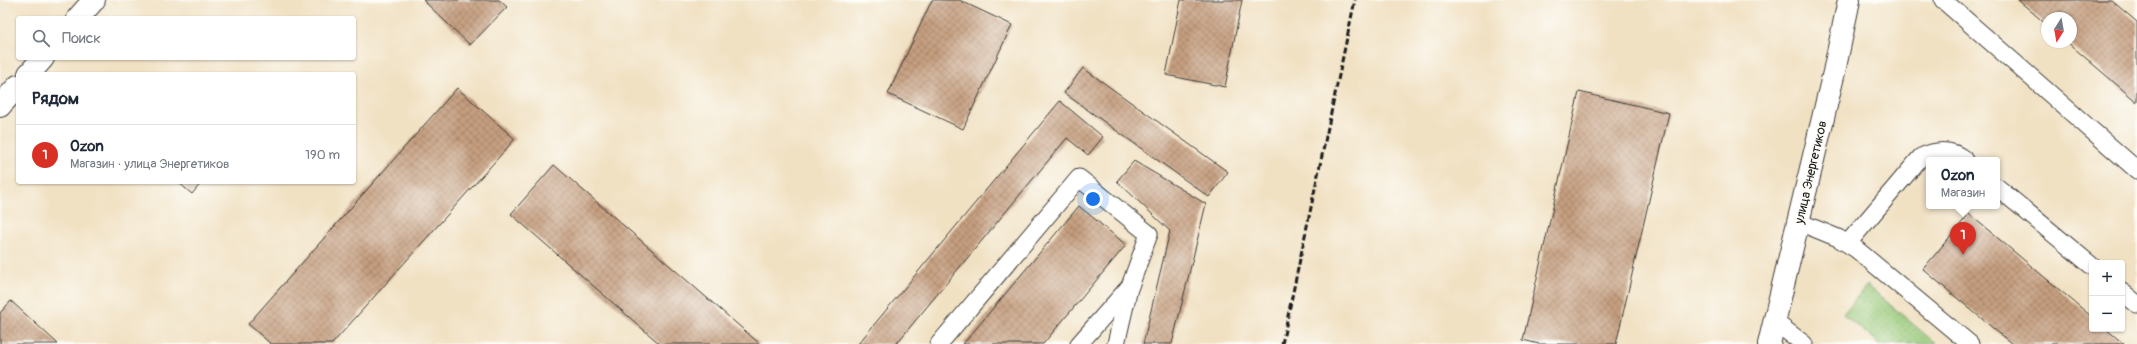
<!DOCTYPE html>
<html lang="ru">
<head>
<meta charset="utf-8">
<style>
	:root { --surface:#fff; --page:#f2f2f3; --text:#1f2937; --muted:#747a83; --line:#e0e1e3; --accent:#d93025 }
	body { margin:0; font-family:Pangolin,sans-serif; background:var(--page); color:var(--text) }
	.controls { position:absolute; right:12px; bottom:12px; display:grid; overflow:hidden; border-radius:4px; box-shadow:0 1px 3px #0004 }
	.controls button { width:36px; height:36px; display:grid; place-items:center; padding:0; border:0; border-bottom:1px solid var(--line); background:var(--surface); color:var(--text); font:20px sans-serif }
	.compass { position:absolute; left:2041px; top:12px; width:36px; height:36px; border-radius:50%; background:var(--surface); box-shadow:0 1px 3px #0004; rotate:191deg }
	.you { position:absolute; left:1093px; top:199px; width:14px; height:14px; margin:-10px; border:3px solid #fff; border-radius:50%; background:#1a73e8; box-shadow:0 0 0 6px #1a73e833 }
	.badge { display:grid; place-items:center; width:26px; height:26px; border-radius:50%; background:var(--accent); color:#fff; font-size:13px; font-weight:700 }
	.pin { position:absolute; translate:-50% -33px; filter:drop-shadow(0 1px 2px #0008) }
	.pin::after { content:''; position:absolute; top:21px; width:14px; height:12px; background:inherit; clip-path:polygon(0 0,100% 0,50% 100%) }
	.popup { position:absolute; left:1926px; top:157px; width:74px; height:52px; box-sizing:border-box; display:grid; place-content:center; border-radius:4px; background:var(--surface); filter:drop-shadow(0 1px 3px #0005); font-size:13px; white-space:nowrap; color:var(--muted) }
	.popup b { font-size:15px; color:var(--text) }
	.popup::after { content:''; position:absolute; left:50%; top:100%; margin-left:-8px; border:8px solid transparent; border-top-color:var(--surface) }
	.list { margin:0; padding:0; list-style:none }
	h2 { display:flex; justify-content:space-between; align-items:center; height:52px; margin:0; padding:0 16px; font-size:17px }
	h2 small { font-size:13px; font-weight:400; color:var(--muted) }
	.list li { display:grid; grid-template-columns:26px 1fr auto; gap:12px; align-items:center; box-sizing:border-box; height:60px; padding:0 16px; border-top:1px solid var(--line) }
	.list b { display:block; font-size:15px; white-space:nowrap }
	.list p { margin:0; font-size:13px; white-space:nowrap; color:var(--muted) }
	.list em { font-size:13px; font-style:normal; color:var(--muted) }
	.icon { flex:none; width:22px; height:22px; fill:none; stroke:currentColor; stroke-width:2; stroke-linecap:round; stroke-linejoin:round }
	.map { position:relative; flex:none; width:2137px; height:344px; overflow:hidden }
	.search { position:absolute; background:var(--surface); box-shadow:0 1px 3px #0004; left:16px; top:16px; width:340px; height:44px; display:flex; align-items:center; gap:10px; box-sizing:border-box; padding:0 14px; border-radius:4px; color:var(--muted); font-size:15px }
	.panel { position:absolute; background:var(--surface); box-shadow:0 1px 3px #0004; left:16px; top:72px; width:340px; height:112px; border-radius:4px }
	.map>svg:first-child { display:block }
	.park { fill:url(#park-dots); stroke:#5a724a }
	.building { fill:url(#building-cross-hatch) }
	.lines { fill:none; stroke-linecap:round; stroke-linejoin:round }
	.service-casing { stroke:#3c3a35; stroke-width:19 }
	.minor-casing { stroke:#3c3a35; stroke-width:24 }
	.tertiary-casing { stroke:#3c3a35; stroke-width:24 }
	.service { stroke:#fff; stroke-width:17 }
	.minor { stroke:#fff; stroke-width:22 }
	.tertiary { stroke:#fff; stroke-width:22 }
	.rail { stroke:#1c1c1c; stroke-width:3; stroke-dasharray:6 3; stroke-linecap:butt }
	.labels { text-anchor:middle; stroke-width:3.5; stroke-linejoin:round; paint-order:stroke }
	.street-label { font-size:13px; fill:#1c1c1c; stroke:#fdfcf7 }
</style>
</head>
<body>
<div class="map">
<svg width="2137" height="344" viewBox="0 0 2137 344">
	<defs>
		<pattern id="park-dots" width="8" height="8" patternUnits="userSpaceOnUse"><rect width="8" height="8" fill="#99c979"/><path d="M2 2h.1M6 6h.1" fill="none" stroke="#83ac68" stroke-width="1.8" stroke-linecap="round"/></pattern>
		<pattern id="building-cross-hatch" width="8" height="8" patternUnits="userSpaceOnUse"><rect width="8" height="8" fill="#c69f80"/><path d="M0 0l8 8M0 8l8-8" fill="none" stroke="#a08168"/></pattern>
	</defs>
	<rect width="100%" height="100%" fill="#fdfcf7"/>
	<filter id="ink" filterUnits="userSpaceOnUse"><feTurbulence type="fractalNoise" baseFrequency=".025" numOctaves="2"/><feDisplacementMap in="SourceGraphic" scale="8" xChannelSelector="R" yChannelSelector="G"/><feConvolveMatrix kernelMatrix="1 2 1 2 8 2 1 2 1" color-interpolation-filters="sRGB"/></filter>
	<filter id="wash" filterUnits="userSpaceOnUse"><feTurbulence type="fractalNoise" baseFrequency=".012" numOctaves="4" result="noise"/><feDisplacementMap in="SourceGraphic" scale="16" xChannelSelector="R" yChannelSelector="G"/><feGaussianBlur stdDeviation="0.9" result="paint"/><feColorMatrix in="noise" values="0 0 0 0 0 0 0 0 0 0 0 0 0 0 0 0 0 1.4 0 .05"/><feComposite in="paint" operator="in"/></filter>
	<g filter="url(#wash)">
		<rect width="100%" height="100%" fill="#f1e1c3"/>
		<polygon class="park" points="1867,285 1934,342 1937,344 1879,344 1843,314"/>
		<g id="blocks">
			<g class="building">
				<polygon points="423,0 499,0 507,7 470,45"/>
				<polygon points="932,0 959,0 1012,25 963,129 888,94"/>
				<polygon points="1181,0 1242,0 1225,87 1166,75"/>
				<polygon points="2018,0 2111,0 2137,22 2137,102 2067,42 2071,42 2071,18 2047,18 2047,25"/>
				<polygon points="1083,68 1228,172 1209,197 1064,93"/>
				<polygon points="457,88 515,139 332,344 271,344 248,324"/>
				<polygon points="1579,92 1669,113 1616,344 1539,344 1523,340"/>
				<polygon points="1060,101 1103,137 1088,155 1067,138 896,344 858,344"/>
				<polygon points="1134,161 1206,204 1172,344 1143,344 1170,231 1117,181"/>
				<polygon points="554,165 760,344 660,344 511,214"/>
				<polygon points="178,182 202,182 192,194"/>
				<polygon points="1079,206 1126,245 1043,344 963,344"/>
				<polygon points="1969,214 2092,317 2092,329 2106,329 2124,344 2012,344 1957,298 1923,269"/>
				<polygon points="11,301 58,344 0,344 0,313"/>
			</g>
		</g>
	</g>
	<g filter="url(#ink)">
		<use href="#blocks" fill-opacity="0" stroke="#3c3a35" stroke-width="1"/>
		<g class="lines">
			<g class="service-casing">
				<g id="service">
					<polyline points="1943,0 2137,170"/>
					<polyline points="1997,187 2092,266"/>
					<polyline points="1799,222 1838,238 1856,249 1970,344"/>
					<path d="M 1848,243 L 1921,157 C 1936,150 1951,148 1965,160"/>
					<polyline points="2122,292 2137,304"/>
					<polyline points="1775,322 1804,344"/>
					<polyline points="939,344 1079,178 1149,234 1130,286 1079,344"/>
					<polyline points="1116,344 1129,288"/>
				</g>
			</g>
			<g class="minor-casing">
				<polyline id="minor" points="1769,344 1834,72 1849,0"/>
			</g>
			<g class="tertiary-casing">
				<g id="tertiary">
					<polyline points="78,18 94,0"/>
					<polyline points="29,74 43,58"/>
					<polyline points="0,106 18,86"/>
				</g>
			</g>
			<use href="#service" class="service"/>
			<use href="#minor" class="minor"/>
			<use href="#tertiary" class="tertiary"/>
			<polyline class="rail" points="1282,344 1355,0"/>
		</g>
	</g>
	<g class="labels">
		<g class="street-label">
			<text transform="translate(1810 172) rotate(-77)" y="5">улица Энергетиков</text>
		</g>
	</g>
</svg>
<div class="controls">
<button>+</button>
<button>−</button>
</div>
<svg class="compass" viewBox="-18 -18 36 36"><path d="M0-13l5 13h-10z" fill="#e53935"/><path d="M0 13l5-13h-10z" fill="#747a83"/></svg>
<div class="you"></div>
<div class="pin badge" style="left:1963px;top:255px">1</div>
<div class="popup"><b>Ozon</b>Магазин</div>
<div class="search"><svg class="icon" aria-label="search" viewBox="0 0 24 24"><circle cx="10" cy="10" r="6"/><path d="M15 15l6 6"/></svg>Поиск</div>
<section class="panel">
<h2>Рядом<small></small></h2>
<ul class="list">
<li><span class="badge">1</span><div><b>Ozon</b><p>Магазин · улица Энергетиков</p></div><em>190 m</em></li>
</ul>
</section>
</div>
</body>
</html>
